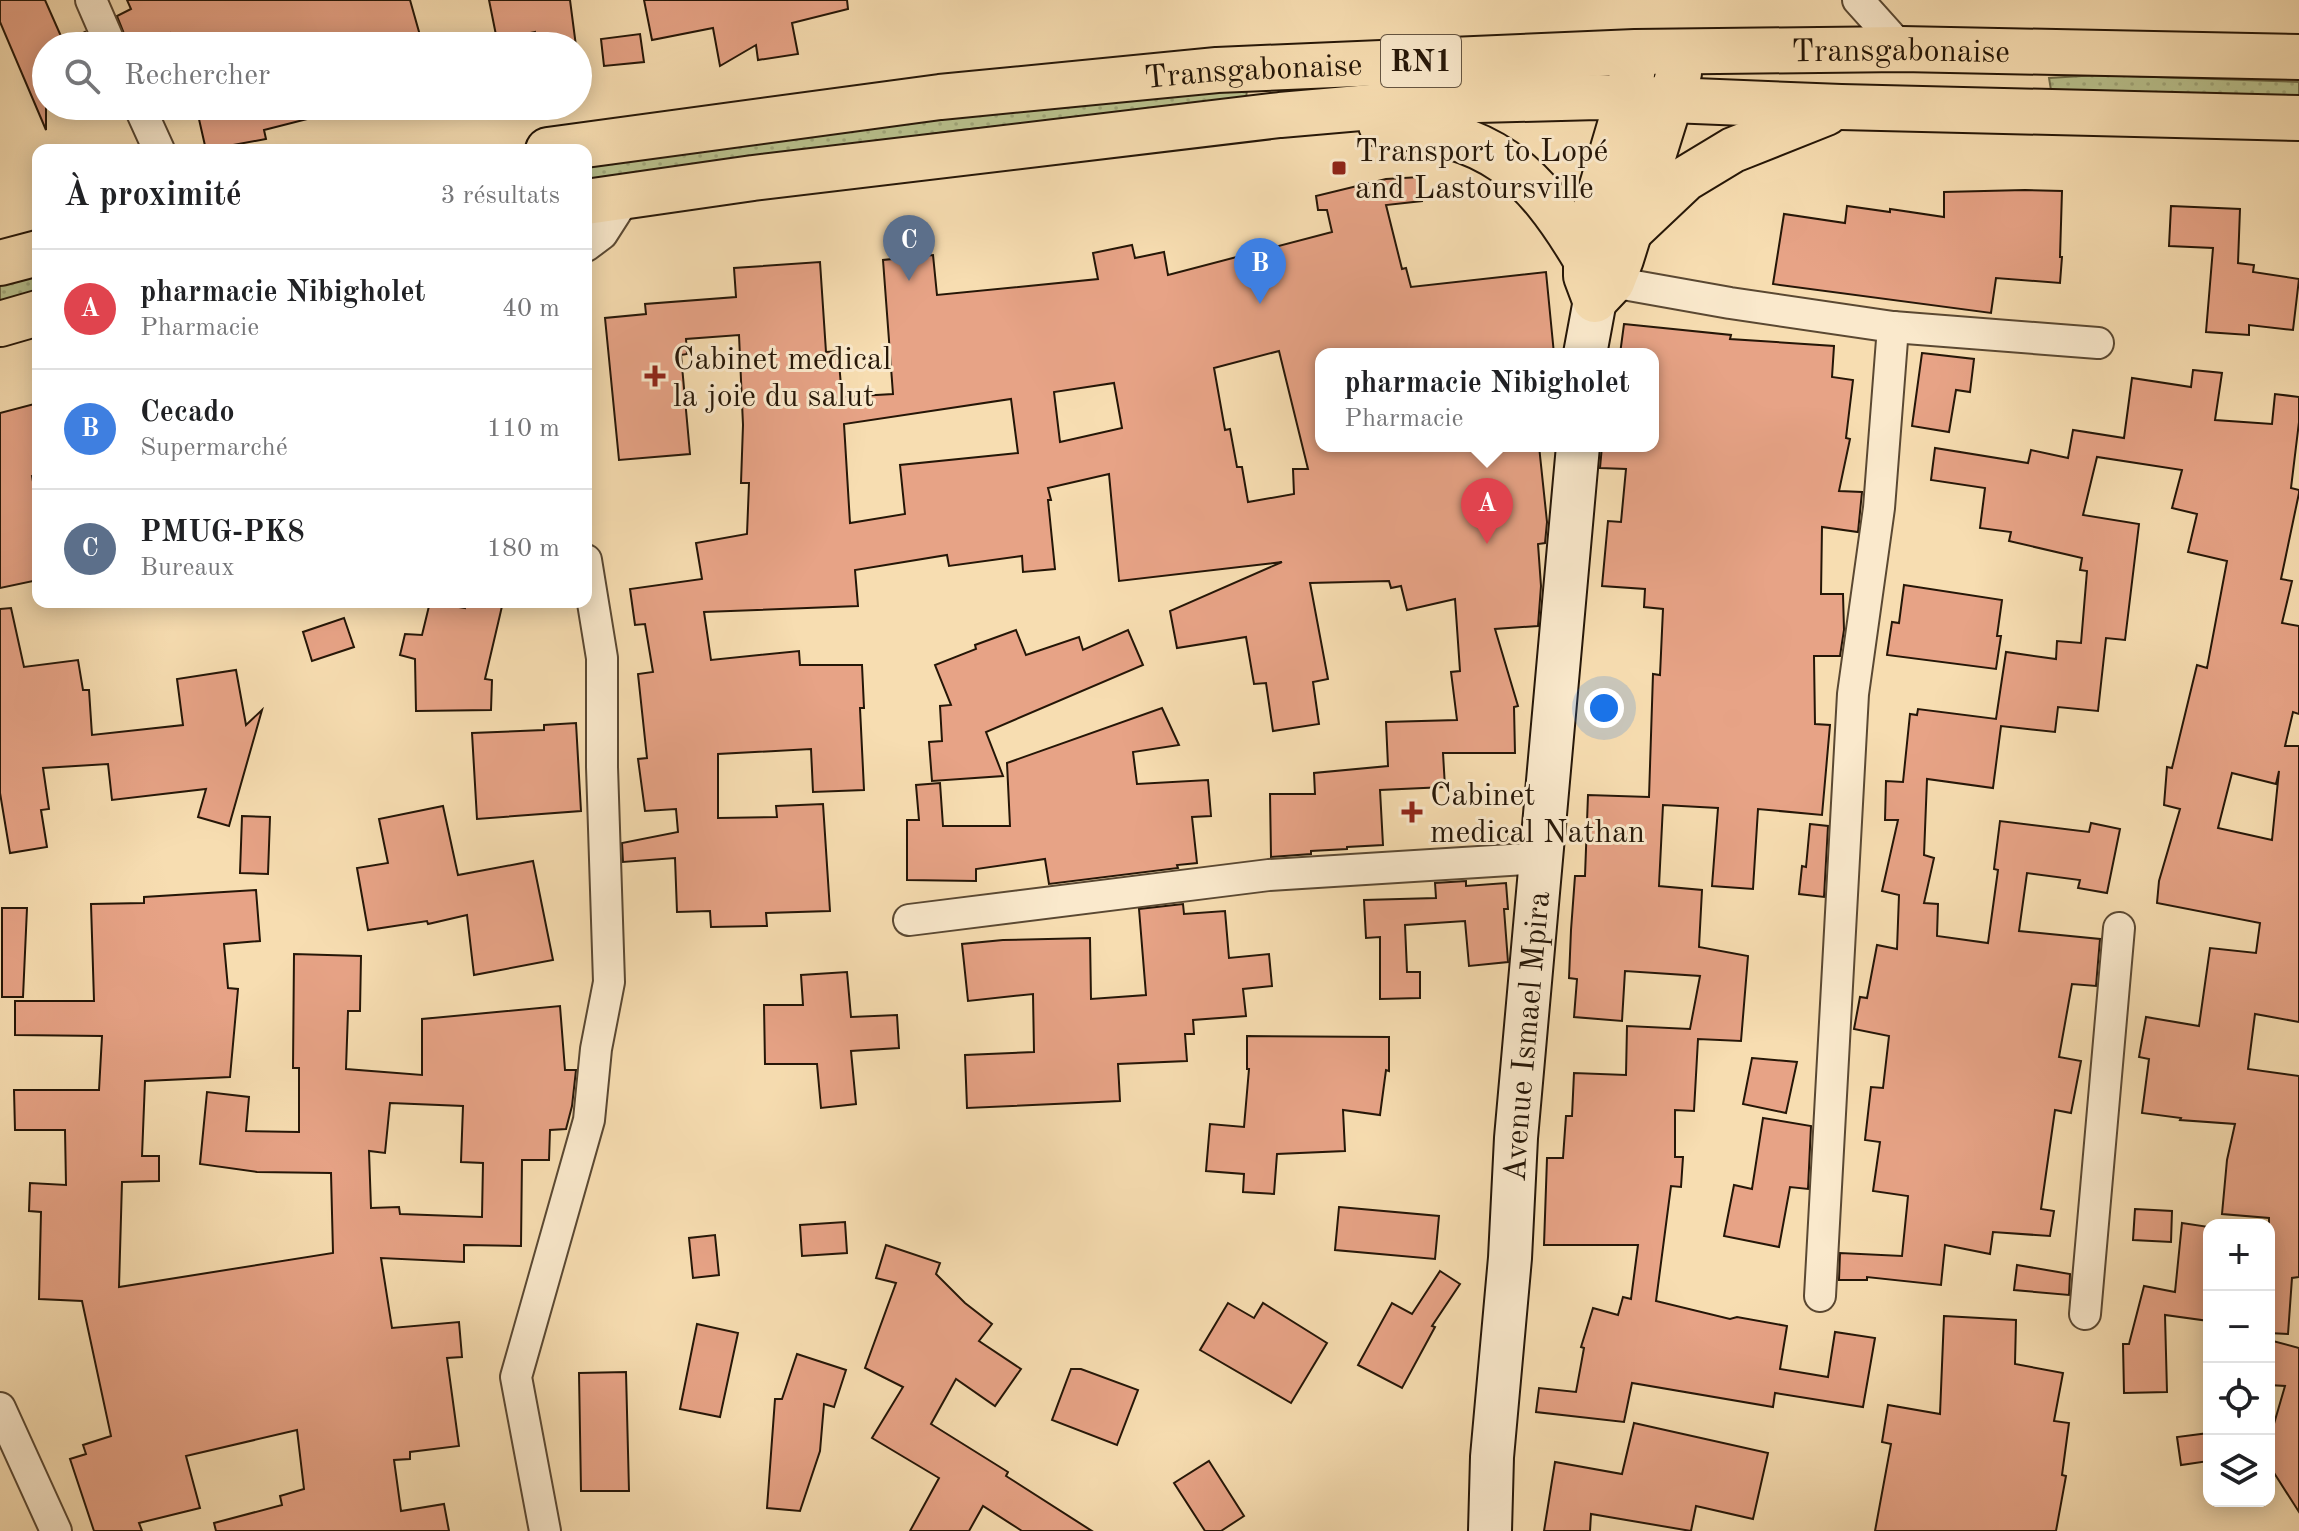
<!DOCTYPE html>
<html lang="fr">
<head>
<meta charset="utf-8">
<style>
	:root { --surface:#fff; --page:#f2f2f2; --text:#202124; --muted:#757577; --line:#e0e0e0; --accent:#0b8043 }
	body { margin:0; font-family:"Old Standard TT",serif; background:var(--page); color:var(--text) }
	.controls { position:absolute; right:24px; bottom:24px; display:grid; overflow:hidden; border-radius:16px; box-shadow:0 4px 20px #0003 }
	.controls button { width:72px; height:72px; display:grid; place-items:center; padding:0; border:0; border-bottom:2px solid var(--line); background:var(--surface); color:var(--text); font:40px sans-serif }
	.you { position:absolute; left:1604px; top:708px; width:28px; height:28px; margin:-20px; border:6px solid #fff; border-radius:50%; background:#1a73e8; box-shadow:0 0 0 12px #1a73e833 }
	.badge { display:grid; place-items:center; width:52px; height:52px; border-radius:50%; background:var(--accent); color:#fff; font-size:26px; font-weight:700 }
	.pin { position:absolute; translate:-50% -66px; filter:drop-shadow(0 2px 4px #0008) }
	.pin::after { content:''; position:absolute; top:42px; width:28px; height:24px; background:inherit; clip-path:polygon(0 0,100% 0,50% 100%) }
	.popup { position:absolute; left:1315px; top:348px; width:344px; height:104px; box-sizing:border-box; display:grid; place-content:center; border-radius:16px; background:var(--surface); filter:drop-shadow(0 2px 6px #0005); font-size:26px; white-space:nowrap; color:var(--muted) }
	.popup b { font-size:30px; color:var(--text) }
	.popup::after { content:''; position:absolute; left:50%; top:100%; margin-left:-16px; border:16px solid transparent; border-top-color:var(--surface) }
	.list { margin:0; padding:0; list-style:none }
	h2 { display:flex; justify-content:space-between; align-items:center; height:104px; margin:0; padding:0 32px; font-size:34px }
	h2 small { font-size:26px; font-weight:400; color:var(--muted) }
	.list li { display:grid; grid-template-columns:52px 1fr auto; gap:24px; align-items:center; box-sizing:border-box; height:120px; padding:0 32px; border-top:2px solid var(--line) }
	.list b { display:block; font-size:30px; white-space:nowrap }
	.list p { margin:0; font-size:26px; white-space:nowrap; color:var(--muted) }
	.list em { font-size:26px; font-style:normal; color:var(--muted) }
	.icon { flex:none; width:44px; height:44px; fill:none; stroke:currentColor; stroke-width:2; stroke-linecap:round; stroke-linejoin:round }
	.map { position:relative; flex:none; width:2299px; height:1531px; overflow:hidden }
	.search { position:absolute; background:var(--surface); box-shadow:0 4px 20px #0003; left:32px; top:32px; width:560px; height:88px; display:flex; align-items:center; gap:20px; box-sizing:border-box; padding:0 28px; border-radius:44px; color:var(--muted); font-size:30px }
	.panel { position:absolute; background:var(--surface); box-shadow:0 4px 20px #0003; left:32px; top:144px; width:560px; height:464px; border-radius:16px }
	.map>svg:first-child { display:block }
	.grass { fill:url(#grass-dots); stroke:#6f6c4a; stroke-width:2 }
	.building { fill:#e7a386; stroke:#251607; stroke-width:2; fill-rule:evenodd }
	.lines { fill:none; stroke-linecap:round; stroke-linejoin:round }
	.street-casing { stroke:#5a4832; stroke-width:34 }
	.secondary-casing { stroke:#251607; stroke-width:46 }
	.highway-casing { stroke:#251607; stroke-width:48 }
	.street { stroke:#fae9cc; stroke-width:30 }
	.secondary { stroke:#fae9cc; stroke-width:42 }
	.highway { stroke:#f7ddb1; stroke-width:44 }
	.poi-dot { fill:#8f2418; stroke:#fae9cc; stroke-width:3 }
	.labels { text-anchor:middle; stroke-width:6; stroke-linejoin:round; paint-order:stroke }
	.shield { fill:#fae9cc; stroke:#655542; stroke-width:2 }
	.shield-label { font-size:30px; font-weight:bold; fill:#251607 }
	.street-label { font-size:32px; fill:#251607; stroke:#fae9cc }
	.poi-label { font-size:32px; fill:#251607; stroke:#fae9cc; text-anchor:start }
</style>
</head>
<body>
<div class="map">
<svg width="2299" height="1531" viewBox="0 0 2299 1531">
	<defs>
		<pattern id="grass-dots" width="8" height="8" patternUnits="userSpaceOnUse" patternTransform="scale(2)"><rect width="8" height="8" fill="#b9c28e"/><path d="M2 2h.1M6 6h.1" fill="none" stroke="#9fa679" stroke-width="1.8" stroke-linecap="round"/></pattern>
	</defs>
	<rect width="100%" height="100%" fill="#f7ddb1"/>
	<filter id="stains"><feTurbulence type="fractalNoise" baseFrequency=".0025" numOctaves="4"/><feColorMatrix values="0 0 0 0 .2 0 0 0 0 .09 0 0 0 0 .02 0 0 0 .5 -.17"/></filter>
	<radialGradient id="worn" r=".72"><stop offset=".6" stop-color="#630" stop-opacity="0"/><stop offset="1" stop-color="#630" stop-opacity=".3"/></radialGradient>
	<g class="grass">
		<polygon points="2098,75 2299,82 2299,99 2051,90 2049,78"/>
		<polygon points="1247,89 1246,99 1228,104 960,130 586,183 586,163 1165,90"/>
		<polygon points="38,273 38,292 0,301 0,283"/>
	</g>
	<g class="building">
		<polygon points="0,0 45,0 64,43 85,32 91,46 46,46 46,130 0,22"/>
		<polygon points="127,0 410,0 423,46 176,46 170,33 140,46 129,46 117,16 131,9"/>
		<polygon points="489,0 570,0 576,46 537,46 535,32 497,40"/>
		<polygon points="644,0 847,0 848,9 792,23 798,54 758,60 756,45 720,66 713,28 652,40"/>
		<polygon points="640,34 644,62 604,66 601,39"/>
		<polygon points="196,106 322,106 323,115 264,130 266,139 206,150"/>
		<path d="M 1420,177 L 1422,201 L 1386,205 L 1402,269 L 1406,268 L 1411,287 L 1546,272 L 1554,354 L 1321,354 L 1321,446 L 1539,446 L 1547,522 L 1545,543 L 1538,544 L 1541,586 L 1538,626 L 1495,629 L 1518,706 L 1514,707 L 1515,753 L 1443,753 L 1445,787 L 1380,790 L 1383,845 L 1347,847 L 1347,849 L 1311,851 L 1311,854 L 1271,857 L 1270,794 L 1315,794 L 1314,773 L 1388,766 L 1386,722 L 1457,720 L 1451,672 L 1460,671 L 1455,599 L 1407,610 L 1401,586 L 1391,588 L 1389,581 L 1310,583 L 1328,679 L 1313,682 L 1319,724 L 1273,731 L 1266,683 L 1254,684 L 1246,637 L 1177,648 L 1170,611 L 1282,562 L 1119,581 L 1109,474 L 1048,488 L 1051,500 L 1048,500 L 1055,569 L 1023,572 L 1022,556 L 949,566 L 947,555 L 855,570 L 858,606 L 704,612 L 711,660 L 799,651 L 800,665 L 862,665 L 864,708 L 860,708 L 864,790 L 813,792 L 811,749 L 718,754 L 718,818 L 777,817 L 776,806 L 823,804 L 830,911 L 766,913 L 767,926 L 711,927 L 710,911 L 677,912 L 675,858 L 623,862 L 622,843 L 678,832 L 676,809 L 645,811 L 638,759 L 647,758 L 638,674 L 653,672 L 645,624 L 635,625 L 630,589 L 702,579 L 696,543 L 747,534 L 749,483 L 741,483 L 743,425 L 739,335 L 686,339 L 687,354 L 681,355 L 690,454 L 619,460 L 605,318 L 646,314 L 645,304 L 736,297 L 734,268 L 820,262 L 826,352 L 838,351 L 842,397 L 893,394 L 883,260 L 933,255 L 937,295 L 1098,279 L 1093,253 L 1132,245 L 1135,258 L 1164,252 L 1168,275 L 1332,232 L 1327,210 L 1318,210 L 1316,196 L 1386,179 ZM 1279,351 L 1308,469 L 1293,469 L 1294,494 L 1248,502 L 1242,467 L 1237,467 L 1230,429 L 1225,430 L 1214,368 ZM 1114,383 L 1122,428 L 1060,442 L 1054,392 ZM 1011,399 L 1018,453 L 900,465 L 905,514 L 850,523 L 844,424 Z"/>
		<polygon points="2025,190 2062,191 2060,257 2062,257 2060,283 1996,278 1991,313 1773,284 1784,214 1845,223 1847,206 1890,212 1890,209 1944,217 1944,192"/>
		<polygon points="2171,206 2240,209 2238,263 2254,265 2253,272 2299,279 2293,330 2249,325 2249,335 2206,332 2213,248 2169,246"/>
		<polygon points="1624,324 1731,335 1730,339 1834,346 1832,377 1853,380 1846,438 1850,439 1839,491 1862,492 1858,532 1822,527 1821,594 1843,594 1844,630 1840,656 1814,656 1815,724 1830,725 1822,815 1758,809 1753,889 1712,886 1718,808 1663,805 1659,886 1702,890 1699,947 1748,956 1741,1041 1698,1039 1694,1111 1675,1110 1675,1157 1683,1157 1681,1187 1671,1186 1656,1301 1730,1319 1737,1317 1787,1326 1780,1369 1828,1377 1835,1332 1875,1338 1863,1407 1775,1393 1773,1407 1632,1383 1624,1422 1536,1412 1539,1388 1576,1392 1584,1348 1581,1347 1593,1308 1618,1315 1623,1297 1631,1299 1638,1245 1544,1245 1547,1158 1563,1158 1566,1116 1572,1116 1574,1073 1626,1075 1627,1026 1690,1029 1700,976 1625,971 1622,1021 1574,1017 1577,979 1569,978 1571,930 1575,876 1585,876 1588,795 1649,797 1653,674 1660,675 1663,609 1644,607 1645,589 1602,586 1608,521 1621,522 1626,469 1600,468 1602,446 1653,446 1653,354 1620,354"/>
		<polygon points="1922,353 1974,359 1970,392 1956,390 1949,432 1912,426"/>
		<path d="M 2193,370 L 2222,373 L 2215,420 L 2272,424 L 2275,394 L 2299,397 L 2299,422 L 2291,488 L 2299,490 L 2299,493 L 2281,579 L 2292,581 L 2282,623 L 2299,626 L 2299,714 L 2293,712 L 2285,746 L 2299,746 L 2299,1022 L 2255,1014 L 2248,1069 L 2299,1076 L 2299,1277 L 2292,1278 L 2288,1334 L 2269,1333 L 2269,1218 L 2222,1214 L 2227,1160 L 2235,1124 L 2180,1120 L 2181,1118 L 2142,1113 L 2149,1059 L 2139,1057 L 2146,1017 L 2199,1026 L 2210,948 L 2256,953 L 2260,923 L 2157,903 L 2159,881 L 2180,809 L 2164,805 L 2167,767 L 2172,768 L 2197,665 L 2207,668 L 2227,561 L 2188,552 L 2197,514 L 2172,508 L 2182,470 L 2097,457 L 2083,515 L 2139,524 L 2125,640 L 2106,638 L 2098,711 L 2058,707 L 2055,732 L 2001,726 L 1993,788 L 1927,779 L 1924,855 L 1934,858 L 1924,903 L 1938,904 L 1937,936 L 1988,943 L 1998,870 L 1994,869 L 2000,821 L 2089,832 L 2091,823 L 2120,829 L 2107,893 L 2078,888 L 2080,880 L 2027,873 L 2019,931 L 2100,939 L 2096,986 L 2072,984 L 2059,1057 L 2081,1061 L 2071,1113 L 2055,1110 L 2041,1209 L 2054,1211 L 2050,1236 L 1993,1232 L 1990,1254 L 1945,1245 L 1941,1285 L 1867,1277 L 1867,1280 L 1839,1280 L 1840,1253 L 1902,1256 L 1908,1196 L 1873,1191 L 1880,1142 L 1865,1140 L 1871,1087 L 1883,1088 L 1889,1036 L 1854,1029 L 1860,997 L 1867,998 L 1877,945 L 1897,949 L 1899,895 L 1882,891 L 1898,820 L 1885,820 L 1886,781 L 1903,782 L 1910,714 L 1917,715 L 1918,709 L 1996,719 L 2006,652 L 2056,659 L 2057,641 L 2081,643 L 2087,571 L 2080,570 L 2082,558 L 2009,541 L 2011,532 L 1980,528 L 1985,488 L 1931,480 L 1935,448 L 2028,463 L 2031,450 L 2068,458 L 2073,430 L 2124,438 L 2132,378 L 2191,387 ZM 2279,771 L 2272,840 L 2218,828 L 2232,773 L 2276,784 Z"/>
		<polygon points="38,403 38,474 32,476 38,511 38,580 0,588 0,413"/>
		<polygon points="1904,585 2002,600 1997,636 2001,636 1996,669 1887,655 1892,622 1899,623"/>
		<polygon points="430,602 465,608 466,602 503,602 485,679 492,680 491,710 416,711 415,659 400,655 405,634 422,635"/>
		<polygon points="11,608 24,667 78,660 83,690 89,690 92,735 183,725 177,679 236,670 246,725 262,710 229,826 198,817 206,789 112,800 108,764 43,768 49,809 41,810 47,847 10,853 0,793 0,609"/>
		<polygon points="344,618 354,647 312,661 303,632"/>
		<polygon points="1016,630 1026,655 1079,637 1083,650 1128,630 1143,665 986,732 1003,776 932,781 929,742 942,741 940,706 951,705 935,665 976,649 975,645"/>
		<polygon points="1162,708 1179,745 1133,752 1137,784 1208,780 1211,816 1192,817 1197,863 1177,865 1178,868 1049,884 1045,859 976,869 976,881 907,880 907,820 919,820 916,785 940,783 943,826 1010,826 1007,763"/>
		<polygon points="576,723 581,811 477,819 472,733 544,730 544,725"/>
		<polygon points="443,806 458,875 533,861 553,960 474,975 467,915 428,924 427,921 368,930 357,868 388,863 379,819"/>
		<polygon points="242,816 270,817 268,874 240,873"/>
		<polygon points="1810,824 1828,826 1824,897 1799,894 1802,866 1806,867"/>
		<polygon points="1466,881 1466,886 1506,883 1508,909 1504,909 1508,962 1469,966 1465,921 1405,925 1407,972 1420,972 1420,998 1380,999 1380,937 1366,938 1364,900 1436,898 1435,883"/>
		<path d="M 256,890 L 260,941 L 224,944 L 228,988 L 238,989 L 230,1077 L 145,1081 L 142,1156 L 159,1156 L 159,1181 L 122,1182 L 119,1287 L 333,1253 L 331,1173 L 257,1172 L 200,1164 L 207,1092 L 249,1097 L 246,1131 L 299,1132 L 299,1068 L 293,1068 L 294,954 L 361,956 L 360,1011 L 348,1011 L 346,1069 L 422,1075 L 422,1019 L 560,1006 L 565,1070 L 576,1070 L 572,1106 L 566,1129 L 550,1130 L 549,1160 L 522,1160 L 521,1246 L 464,1245 L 464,1262 L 381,1258 L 392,1328 L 459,1322 L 462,1357 L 447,1358 L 459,1446 L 410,1452 L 410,1459 L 394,1460 L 401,1511 L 444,1504 L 449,1531 L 216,1531 L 214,1523 L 282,1505 L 280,1496 L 304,1489 L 297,1430 L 186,1456 L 200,1508 L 139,1523 L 142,1531 L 94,1531 L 70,1459 L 86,1454 L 83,1445 L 111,1436 L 82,1301 L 39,1299 L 41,1212 L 29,1211 L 30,1183 L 66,1185 L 65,1130 L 15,1130 L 14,1090 L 99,1090 L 102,1036 L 15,1035 L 15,1001 L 94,1001 L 91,904 L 144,903 L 144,897 ZM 390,1103 L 463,1106 L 461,1162 L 483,1163 L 482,1217 L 400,1214 L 399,1207 L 371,1208 L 369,1151 L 385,1153 Z"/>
		<polygon points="1183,904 1184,914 1225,911 1229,958 1269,954 1272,986 1243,989 1246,1016 1193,1020 1194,1034 1185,1034 1187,1061 1118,1064 1120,1101 967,1108 965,1055 1034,1052 1033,994 968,1001 962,944 1003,940 1090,938 1091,999 1146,995 1139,909"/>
		<polygon points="2,908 27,908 23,997 2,997"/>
		<polygon points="847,972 851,1017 897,1015 899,1048 851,1051 856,1104 821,1108 817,1064 765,1064 764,1005 803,1005 801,975"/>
		<polygon points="1247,1036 1389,1037 1389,1071 1386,1070 1380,1115 1343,1110 1345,1151 1277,1154 1274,1194 1243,1192 1244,1174 1206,1171 1210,1124 1244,1127 1249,1069 1247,1069"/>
		<polygon points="1752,1058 1797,1062 1786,1113 1743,1104"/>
		<polygon points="1763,1118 1811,1126 1808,1189 1790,1187 1779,1247 1724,1236 1734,1185 1752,1189"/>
		<polygon points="1339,1207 1439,1216 1435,1259 1335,1250"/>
		<polygon points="2135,1209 2172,1211 2171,1242 2133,1240"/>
		<polygon points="845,1222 847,1253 802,1256 800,1225"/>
		<polygon points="2182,1223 2209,1227 2209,1321 2165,1315 2167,1392 2124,1393 2123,1344 2129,1344 2144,1286 2175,1292"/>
		<polygon points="715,1235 719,1275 693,1278 689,1238"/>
		<polygon points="886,1245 940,1263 936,1274 965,1303 992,1324 979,1341 1021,1369 995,1406 956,1379 931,1424 1008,1472 1006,1476 1092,1531 1022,1531 983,1506 969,1531 910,1531 939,1478 872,1438 903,1387 865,1368 896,1283 876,1278"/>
		<polygon points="2017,1265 2070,1274 2069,1295 2014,1290"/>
		<polygon points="1440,1271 1460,1284 1432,1326 1435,1327 1402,1388 1358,1365 1392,1303 1412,1314"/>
		<polygon points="1228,1303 1254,1318 1263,1303 1327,1343 1291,1403 1200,1350"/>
		<polygon points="1944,1316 2016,1320 2015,1364 2063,1373 2054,1421 2069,1423 2062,1475 2066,1476 2056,1531 1875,1531 1891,1444 1882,1442 1888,1405 1940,1414"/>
		<polygon points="697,1324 738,1333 720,1417 680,1409"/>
		<polygon points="2269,1340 2299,1348 2299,1512 2269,1465 2269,1441 2285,1386 2269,1385"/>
		<polygon points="797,1354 846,1370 834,1407 824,1404 820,1451 800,1511 767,1508 775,1399 782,1399"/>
		<polygon points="1071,1369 1081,1369 1138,1390 1117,1445 1052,1420"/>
		<polygon points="626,1372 629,1491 581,1491 579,1373"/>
		<polygon points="1634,1423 1768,1453 1753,1519 1696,1506 1691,1531 1591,1514 1590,1531 1544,1531 1555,1462 1622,1474"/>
		<polygon points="2209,1433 2209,1461 2181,1465 2177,1437"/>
		<polygon points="1209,1461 1244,1516 1221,1531 1205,1531 1174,1483"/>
	</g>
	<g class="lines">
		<g class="street-casing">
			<g id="street">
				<polyline points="91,0 111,46"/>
				<polyline points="1858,0 1902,49"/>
				<polyline points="139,106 159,150"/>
				<polyline points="586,246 602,234 627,195"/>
				<polyline points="1612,282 1730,303 1893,327 2098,343"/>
				<polyline points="909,920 1269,875 1542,858"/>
				<polyline points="1820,1296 1853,694 1879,508 1893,327"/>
				<polyline points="2085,1314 2119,928"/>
				<polyline points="0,1408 56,1531"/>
				<polyline points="545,1531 516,1377 589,1120 596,1049 609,982 602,767 602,658 586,560"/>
			</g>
		</g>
		<g class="secondary-casing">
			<g id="secondary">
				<polyline points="1585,354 1595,300"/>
				<path id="s1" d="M 1490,1531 L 1492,1457 L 1510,1258 L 1516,1138 L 1578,446"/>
			</g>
		</g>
		<g class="highway-casing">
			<g id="highway">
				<polyline points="1633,68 1628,98 1592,220 1586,249 1586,276 1595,300 1612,282 1621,259 1679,73"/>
				<path d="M 1381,125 C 1490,133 1532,169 1586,260"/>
				<path id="s2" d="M 548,150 L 940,97 L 1217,70 L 1635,52 L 1902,49 L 2299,57"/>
				<polyline points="586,202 753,178 1280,115 1440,101 1598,97 1841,107 2299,118"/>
				<polyline points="1630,231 1685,179 1733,150 1826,113"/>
				<polyline points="0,263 38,253"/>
				<polyline points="0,324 38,313"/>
			</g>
		</g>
		<use href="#street" class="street"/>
		<use href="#secondary" class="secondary"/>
		<use href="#highway" class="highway"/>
	</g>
	<g class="poi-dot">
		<rect x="1331" y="160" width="16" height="16" rx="4"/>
		<path d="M651 364h8v8h8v8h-8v8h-8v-8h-8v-8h8z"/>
		<path d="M1408 800h8v8h8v8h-8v8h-8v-8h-8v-8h8z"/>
	</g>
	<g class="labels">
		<rect class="shield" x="1381" y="35" width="80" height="52" rx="6"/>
		<g class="shield-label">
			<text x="1421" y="71">RN1</text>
		</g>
		<g class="street-label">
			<text dy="11" stroke="none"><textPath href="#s2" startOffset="1358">Transgabonaise</textPath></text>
			<text dy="11" stroke="none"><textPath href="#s2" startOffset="710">Transgabonaise</textPath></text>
			<text dy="11" stroke="none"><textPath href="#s1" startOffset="496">Avenue Ismael Mpira</textPath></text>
		</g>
		<g class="poi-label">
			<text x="1355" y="161">Transport to Lopé<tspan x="1355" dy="37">and Lastoursville</tspan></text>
			<text x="673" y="369">Cabinet medical<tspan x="673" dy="37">la joie du salut</tspan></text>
			<text x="1430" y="805">Cabinet<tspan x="1430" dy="37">medical Nathan</tspan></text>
		</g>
	</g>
	<rect width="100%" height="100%" filter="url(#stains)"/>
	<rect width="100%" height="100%" fill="url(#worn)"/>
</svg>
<div class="controls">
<button>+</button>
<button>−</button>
<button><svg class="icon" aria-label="locate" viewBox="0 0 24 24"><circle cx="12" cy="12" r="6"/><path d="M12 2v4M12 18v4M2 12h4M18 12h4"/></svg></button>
<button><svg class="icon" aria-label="layers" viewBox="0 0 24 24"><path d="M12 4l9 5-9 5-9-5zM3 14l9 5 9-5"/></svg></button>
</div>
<div class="you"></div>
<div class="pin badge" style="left:1487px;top:544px;background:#e0444e">A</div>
<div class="popup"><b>pharmacie Nibigholet</b>Pharmacie</div>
<div class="pin badge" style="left:1260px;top:304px;background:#3f7fe0">B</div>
<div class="pin badge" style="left:909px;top:281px;background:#5c6f8a">C</div>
<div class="search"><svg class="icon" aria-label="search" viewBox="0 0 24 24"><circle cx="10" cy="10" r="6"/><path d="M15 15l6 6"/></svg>Rechercher</div>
<section class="panel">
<h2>À proximité<small>3 résultats</small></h2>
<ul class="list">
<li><span class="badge" style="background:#e0444e">A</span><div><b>pharmacie Nibigholet</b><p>Pharmacie</p></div><em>40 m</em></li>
<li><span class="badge" style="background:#3f7fe0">B</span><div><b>Cecado</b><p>Supermarché</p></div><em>110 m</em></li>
<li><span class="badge" style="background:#5c6f8a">C</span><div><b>PMUG-PK8</b><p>Bureaux</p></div><em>180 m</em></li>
</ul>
</section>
</div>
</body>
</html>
